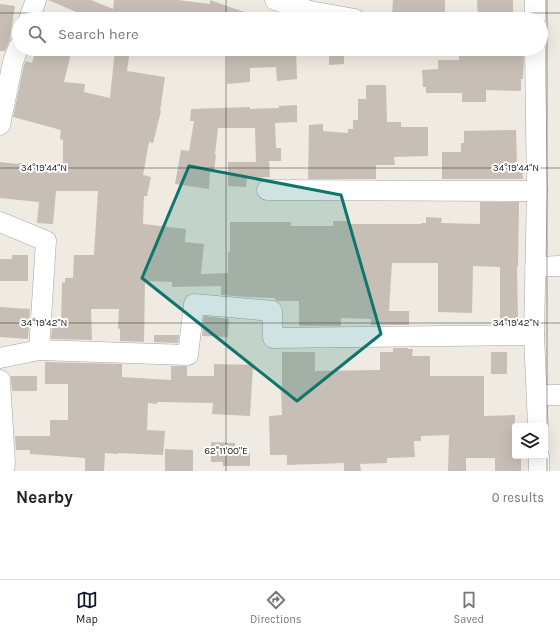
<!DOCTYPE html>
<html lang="en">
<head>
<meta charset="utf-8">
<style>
	:root { --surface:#fff; --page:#f6f6f6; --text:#222; --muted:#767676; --line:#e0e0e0; --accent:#111827 }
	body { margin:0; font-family:Karla,sans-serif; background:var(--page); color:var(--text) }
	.controls { position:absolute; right:12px; bottom:12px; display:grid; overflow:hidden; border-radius:4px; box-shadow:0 4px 16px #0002 }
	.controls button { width:36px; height:36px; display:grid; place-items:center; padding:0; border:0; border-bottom:1px solid var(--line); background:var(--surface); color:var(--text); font:20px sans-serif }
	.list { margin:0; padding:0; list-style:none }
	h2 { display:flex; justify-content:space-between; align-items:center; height:52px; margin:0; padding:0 16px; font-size:17px }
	h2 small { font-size:13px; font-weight:400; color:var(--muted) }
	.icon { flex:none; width:22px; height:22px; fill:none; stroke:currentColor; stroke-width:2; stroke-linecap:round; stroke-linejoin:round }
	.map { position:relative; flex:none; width:560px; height:471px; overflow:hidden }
	.search { position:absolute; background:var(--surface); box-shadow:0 4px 16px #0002; left:12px; right:12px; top:12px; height:44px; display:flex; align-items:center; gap:10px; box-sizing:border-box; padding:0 14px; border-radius:22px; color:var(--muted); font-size:15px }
	.sheet { height:108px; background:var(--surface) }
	nav { display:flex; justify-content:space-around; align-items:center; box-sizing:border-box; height:56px; border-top:1px solid var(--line); background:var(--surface); font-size:11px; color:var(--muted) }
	nav a { display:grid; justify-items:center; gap:2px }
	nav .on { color:var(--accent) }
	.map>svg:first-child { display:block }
	.building { fill:#c7beb5 }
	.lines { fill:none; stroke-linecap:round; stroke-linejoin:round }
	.street-casing { stroke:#a4a4a4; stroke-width:21 }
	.street { stroke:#fff; stroke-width:20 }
	.marked { fill:#0f766e; fill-opacity:0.2; stroke:#0f766e; stroke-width:3; stroke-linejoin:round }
	.ticks { fill:none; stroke:#1d1d1d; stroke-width:1; stroke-opacity:0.45 }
	.ticks-label { font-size:10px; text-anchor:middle; fill:#1d1d1d; stroke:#fff; stroke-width:4; stroke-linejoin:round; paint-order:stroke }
</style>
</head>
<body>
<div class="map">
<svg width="560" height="471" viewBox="0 0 560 471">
	<rect width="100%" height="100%" fill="#efebe2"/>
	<g class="building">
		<polygon points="48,0 91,0 113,9 114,0 178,0 210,4 210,0 258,17 257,19 93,19"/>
		<polygon points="393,0 445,0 445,19 426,19 426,17 392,16"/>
		<polygon points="477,0 513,0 513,19 478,19"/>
		<polygon points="0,4 15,6 10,39 5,51 0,51"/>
		<polygon points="36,49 72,49 64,82 85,84 84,92 110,98 115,49 130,49 127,71 165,77 160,111 161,111 153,143 149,142 143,175 151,177 147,196 144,196 143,224 186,229 185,242 204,244 201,274 228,273 228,252 230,252 230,222 291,222 291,226 333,226 333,221 348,221 348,224 421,224 421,223 426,223 426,217 442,218 441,223 480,224 480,202 519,202 518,267 517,267 518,324 500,324 500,267 473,266 472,313 438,312 438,263 392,263 389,311 409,311 409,325 371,325 371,319 341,318 341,326 299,326 299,301 278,301 275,300 275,298 248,297 221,295 221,286 172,287 172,282 145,281 144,342 120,341 120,329 118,328 119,309 91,309 92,340 51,339 52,327 61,327 62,282 65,283 65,278 73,278 74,255 94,255 98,191 56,191 53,224 37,223 39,202 0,198 0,162 17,164 18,163 63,167 63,140 60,139 61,130 13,117 24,65 26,61 32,63"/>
		<polygon points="281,49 296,49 297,79 277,81 276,67 250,68 250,82 227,84 227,52 255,52 255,51 281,51"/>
		<polygon points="329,49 344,49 344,64 329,65"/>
		<polygon points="459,49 509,49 509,50 524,50 523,79 521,79 521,91 486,90 486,102 462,102 462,93 426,93 426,87 423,87 422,70 438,69 438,60 459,60"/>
		<polygon points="366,85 386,85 387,122 401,122 401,127 428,127 428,156 394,157 395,165 376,165 376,179 308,179 309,125 323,124 323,131 348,133 348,129 353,129 353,120 358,120 358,99 366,99"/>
		<polygon points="297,105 297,122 275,123 276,148 281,148 281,161 269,161 270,177 247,178 246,187 228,186 228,162 256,162 255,128 218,128 215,155 216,155 214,171 210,171 209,189 175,184 181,150 189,151 194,121 190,121 191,109 250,107 250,109 279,108 279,106"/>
		<polygon points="516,130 517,163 522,163 523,179 442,179 442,152 461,152 461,143 464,143 464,131"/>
		<polygon points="12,255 28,255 28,281 0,281 0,259 12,259"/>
		<polygon points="0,307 30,309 28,339 0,337"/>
		<polygon points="204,316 229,319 228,337 202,336"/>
		<polygon points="154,335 179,335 178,343 154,342"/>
		<polygon points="393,348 408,348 408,349 413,349 412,356 430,356 430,376 484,376 484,416 515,415 515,458 521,458 521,471 495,471 495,458 466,458 466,471 448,471 449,435 421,436 421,441 414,441 415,457 387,458 387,463 360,464 361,471 344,471 344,463 287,465 287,455 270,455 269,416 282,415 281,389 282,389 282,352 315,352 315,371 378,370 380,370 380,352 393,352"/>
		<rect x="491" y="352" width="16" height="22"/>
		<polygon points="45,362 122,364 122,377 171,380 171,366 187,366 187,376 214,376 214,364 253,365 250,416 212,414 213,403 157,402 157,404 148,403 147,430 165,431 163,455 118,453 118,454 105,453 104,471 85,471 85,458 30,454 30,450 16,450 15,436 50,436 50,420 68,420 68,384 45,384"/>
		<polygon points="10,376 37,376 37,391 12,391 11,379"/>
		<polygon points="211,442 235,443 235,453 250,453 250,466 223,466 223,462 211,462"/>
		<polygon points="165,449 193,450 193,471 165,471"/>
	</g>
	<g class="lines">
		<g class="street-casing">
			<g id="street">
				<polyline points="275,0 310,11 355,19"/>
				<polyline points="29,19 36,0"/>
				<polyline points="535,19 535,0"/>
				<polyline points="535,49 537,191 534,335 538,426"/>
				<polyline points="0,125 13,62 19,46"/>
				<polyline points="267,190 537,191"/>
				<polyline points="0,222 46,241 39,350"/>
				<polyline points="535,267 560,266"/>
				<polyline points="0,358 39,350 188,355 194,304 272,311 273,338 534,335"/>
				<polyline points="0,380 5,463 4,471"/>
				<polyline points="537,395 560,395"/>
				<polyline points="539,456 539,471"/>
			</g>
		</g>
		<use href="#street" class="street"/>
	</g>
	<path class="marked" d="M 189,166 L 341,195 L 381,334 L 297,401 L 142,278 Z"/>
	<path class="ticks" d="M 226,0 L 226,19M 547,0 L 547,471M 0,13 L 560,13M 226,49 L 226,471M 0,168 L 560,168M 0,323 L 560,323"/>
	<g class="ticks-label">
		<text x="44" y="171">34°19'44"N</text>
		<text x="516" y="171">34°19'44"N</text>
		<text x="44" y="326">34°19'42"N</text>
		<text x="516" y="326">34°19'42"N</text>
		<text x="226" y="454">62°11'00"E</text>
	</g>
</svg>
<div class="controls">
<button><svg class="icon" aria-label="layers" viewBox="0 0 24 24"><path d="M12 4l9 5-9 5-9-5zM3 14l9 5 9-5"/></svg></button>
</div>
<div class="search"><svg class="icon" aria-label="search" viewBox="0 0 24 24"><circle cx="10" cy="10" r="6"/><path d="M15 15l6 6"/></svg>Search here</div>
</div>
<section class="sheet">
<h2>Nearby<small>0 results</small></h2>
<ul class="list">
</ul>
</section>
<nav>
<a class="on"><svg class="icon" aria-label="map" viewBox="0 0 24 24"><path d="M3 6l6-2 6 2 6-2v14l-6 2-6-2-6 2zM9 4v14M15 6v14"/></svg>Map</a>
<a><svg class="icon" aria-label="directions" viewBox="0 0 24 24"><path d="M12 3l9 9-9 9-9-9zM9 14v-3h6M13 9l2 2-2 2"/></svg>Directions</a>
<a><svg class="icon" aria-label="saved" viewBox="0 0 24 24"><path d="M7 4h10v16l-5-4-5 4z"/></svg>Saved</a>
</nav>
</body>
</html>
